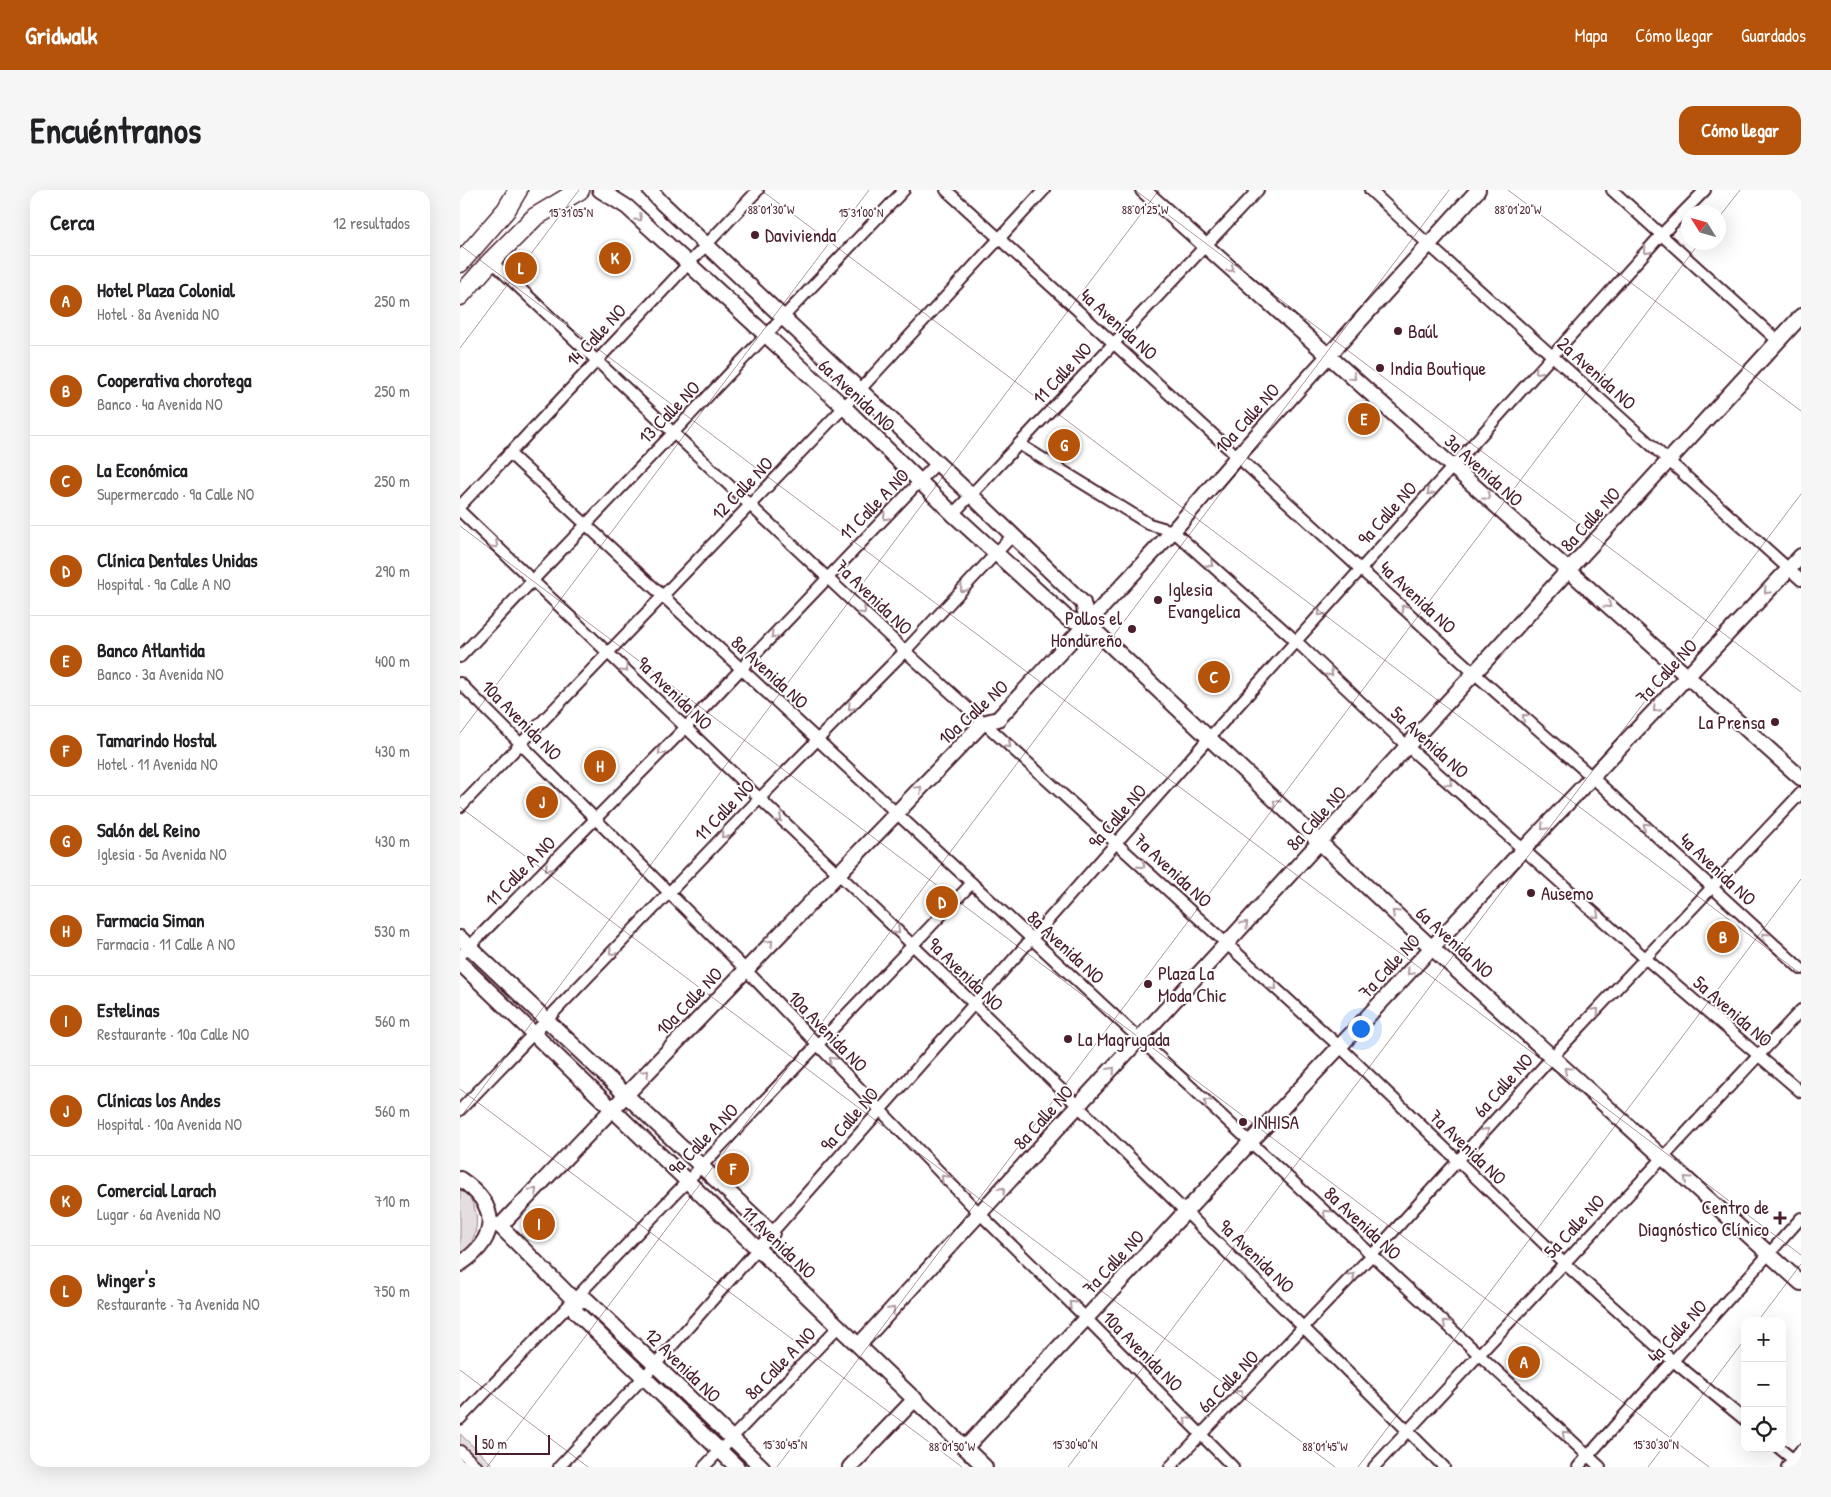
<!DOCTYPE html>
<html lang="es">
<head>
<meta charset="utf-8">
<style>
	:root { --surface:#fff; --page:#f6f6f6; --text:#202124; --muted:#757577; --line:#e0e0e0; --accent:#b45309 }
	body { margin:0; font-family:"Patrick Hand",sans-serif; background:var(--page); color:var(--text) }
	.controls { position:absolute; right:15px; bottom:15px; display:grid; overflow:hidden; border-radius:10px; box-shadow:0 5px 20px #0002 }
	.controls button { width:45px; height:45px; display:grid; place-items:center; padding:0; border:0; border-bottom:1px solid var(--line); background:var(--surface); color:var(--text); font:25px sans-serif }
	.compass { position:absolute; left:1221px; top:15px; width:45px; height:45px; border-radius:50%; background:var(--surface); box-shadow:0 5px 20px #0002; rotate:307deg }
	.scale { position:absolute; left:15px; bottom:12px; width:75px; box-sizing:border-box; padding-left:5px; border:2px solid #4a1f2b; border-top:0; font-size:14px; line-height:18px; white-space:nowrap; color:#4a1f2b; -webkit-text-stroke:4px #fff; paint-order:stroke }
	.you { position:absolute; left:900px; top:838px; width:18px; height:18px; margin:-12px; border:4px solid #fff; border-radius:50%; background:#1a73e8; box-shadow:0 0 0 8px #1a73e833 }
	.badge { display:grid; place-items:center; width:32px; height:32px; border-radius:50%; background:var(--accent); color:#fff; font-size:16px; font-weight:700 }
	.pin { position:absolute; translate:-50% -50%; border:2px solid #fff; box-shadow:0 1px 5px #0006 }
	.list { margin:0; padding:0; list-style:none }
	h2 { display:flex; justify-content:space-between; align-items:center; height:65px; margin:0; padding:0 20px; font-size:21px }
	h2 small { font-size:16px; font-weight:400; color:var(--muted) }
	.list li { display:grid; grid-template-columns:32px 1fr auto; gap:15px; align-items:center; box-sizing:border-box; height:90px; padding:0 20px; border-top:1px solid var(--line) }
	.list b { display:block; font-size:19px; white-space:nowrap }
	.list p { margin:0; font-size:16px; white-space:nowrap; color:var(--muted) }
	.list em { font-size:16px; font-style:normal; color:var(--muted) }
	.icon { flex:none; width:28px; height:28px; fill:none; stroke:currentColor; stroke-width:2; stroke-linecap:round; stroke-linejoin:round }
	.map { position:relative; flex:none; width:1341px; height:1277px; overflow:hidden; border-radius:15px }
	header { display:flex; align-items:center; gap:30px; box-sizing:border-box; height:70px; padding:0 25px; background:var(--accent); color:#fff }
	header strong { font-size:24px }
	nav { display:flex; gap:28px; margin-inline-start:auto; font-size:18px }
	.intro { display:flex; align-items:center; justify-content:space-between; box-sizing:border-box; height:120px; padding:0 30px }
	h1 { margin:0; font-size:35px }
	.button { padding:12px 22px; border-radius:15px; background:var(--accent); color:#fff; font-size:18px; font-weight:700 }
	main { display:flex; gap:30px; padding:0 30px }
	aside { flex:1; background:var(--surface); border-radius:15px; box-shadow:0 5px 20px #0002 }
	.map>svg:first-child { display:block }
	.green { fill:#e5dee0; stroke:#987e86 }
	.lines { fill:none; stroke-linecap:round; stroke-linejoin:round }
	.street-casing { stroke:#4a1f2b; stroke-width:14 }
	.secondary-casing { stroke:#4a1f2b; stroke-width:18 }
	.highway-casing { stroke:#4a1f2b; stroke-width:21 }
	.street { stroke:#fff; stroke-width:10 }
	.secondary { stroke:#fff; stroke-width:14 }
	.highway { stroke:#fff; stroke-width:18 }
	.oneway { stroke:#ae9aa0 }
	.ticks { fill:none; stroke:#4a1f2b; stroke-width:1; stroke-opacity:0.45 }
	.poi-dot { fill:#4a1f2b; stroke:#fff; stroke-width:2 }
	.labels { text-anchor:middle; stroke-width:4; stroke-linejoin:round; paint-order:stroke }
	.poi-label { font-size:19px; fill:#4a1f2b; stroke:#fff; text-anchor:start }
	.street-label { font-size:19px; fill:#4a1f2b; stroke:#fff }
	.ticks-label { font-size:12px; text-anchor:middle; fill:#4a1f2b; stroke:#fff; stroke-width:4; stroke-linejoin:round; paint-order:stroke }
</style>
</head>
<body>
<header>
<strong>Gridwalk</strong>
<nav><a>Mapa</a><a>Cómo llegar</a><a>Guardados</a></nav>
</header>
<div class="intro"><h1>Encuéntranos</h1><a class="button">Cómo llegar</a></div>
<main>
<aside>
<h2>Cerca<small>12 resultados</small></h2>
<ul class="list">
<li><span class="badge">A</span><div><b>Hotel Plaza Colonial</b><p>Hotel · 8a Avenida NO</p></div><em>250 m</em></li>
<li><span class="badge">B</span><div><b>Cooperativa chorotega</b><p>Banco · 4a Avenida NO</p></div><em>250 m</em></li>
<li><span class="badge">C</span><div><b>La Económica</b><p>Supermercado · 9a Calle NO</p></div><em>250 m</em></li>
<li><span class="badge">D</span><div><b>Clínica Dentales Unidas</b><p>Hospital · 9a Calle A NO</p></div><em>290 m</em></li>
<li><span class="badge">E</span><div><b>Banco Atlantida</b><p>Banco · 3a Avenida NO</p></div><em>400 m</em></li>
<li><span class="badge">F</span><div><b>Tamarindo Hostal</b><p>Hotel · 11 Avenida NO</p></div><em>430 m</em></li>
<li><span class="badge">G</span><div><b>Salón del Reino</b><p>Iglesia · 5a Avenida NO</p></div><em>430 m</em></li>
<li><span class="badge">H</span><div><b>Farmacia Siman</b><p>Farmacia · 11 Calle A NO</p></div><em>530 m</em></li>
<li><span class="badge">I</span><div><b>Estelinas</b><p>Restaurante · 10a Calle NO</p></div><em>560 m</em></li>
<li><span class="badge">J</span><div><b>Clínicas los Andes</b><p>Hospital · 10a Avenida NO</p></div><em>560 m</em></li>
<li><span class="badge">K</span><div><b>Comercial Larach</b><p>Lugar · 6a Avenida NO</p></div><em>710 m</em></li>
<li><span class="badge">L</span><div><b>Winger's</b><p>Restaurante · 7a Avenida NO</p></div><em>750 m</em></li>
</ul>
</aside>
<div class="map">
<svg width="1341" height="1277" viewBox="0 0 1341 1277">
	<rect width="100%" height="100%" fill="#fff"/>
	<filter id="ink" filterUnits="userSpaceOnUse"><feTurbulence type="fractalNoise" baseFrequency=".02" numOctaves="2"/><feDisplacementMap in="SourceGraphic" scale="10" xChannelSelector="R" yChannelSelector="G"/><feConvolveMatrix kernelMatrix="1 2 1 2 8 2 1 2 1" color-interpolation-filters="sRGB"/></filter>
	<g filter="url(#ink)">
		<g class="green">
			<path d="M 0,998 C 24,1016 20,1049 0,1068 Z"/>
			<polygon points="0,1244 35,1277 0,1277"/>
		</g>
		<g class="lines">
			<g class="street-casing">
				<g id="street">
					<polyline points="486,0 1014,483 1132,587 1341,779"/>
					<polyline points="910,0 968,54 1341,390"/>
					<polyline points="1152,0 1318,151"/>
					<polyline points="31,71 445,461 880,857 1104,1073 1213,1171 1285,1230"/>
					<polyline points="559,254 689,334 713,341 836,451 947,556 1000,603 1185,768 1341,902"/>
					<polyline points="49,263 1140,1277"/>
					<polyline points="0,316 298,0"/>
					<polyline points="0,321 514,814 843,1137 984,1277"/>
					<polyline points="493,324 798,0"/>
					<polyline points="0,467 444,0"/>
					<polyline points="0,493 285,779 520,1024 626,1128 773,1277"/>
					<polyline points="0,617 384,217 584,0"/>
					<polyline points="0,766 225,538 477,273"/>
					<polyline points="0,920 299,609 445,461 553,345"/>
					<polyline points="0,1229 512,693"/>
					<polyline points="1319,1258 1341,1276"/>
					<polyline points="0,1261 17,1277"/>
					<polyline points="99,1277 195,1175 748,549 1201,45 1245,0"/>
					<polyline points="244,1277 379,1136"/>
					<polyline points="710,1277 912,1065 1093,866 1341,603"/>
					<polyline points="914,1277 1341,820"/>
					<polyline points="1118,1277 1341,1028"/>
					<polyline points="1327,1277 1341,1260"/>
				</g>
			</g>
			<g class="secondary-casing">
				<g id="secondary">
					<polyline points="140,0 167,17 384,217 493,324 608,429 628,434 972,758 1341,1093"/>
					<polyline points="190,0 202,13 511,305 623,413 628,434"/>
					<polyline points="683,0 1341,588"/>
					<polyline points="0,748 312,1043"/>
					<polyline points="0,773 525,1277"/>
					<path d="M 0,989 C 39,1015 40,1047 0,1074"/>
					<polyline points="30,1033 40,1036 114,1110 116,1122 277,1277"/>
					<polyline points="40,1036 523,533 538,529 713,341 777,267 1018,0"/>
					<polyline points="114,1110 127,1110 302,1277"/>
					<polyline points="399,1155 1341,126"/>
					<polyline points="505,1258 1063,660 1341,366"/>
					<polyline points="390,1277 455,1209"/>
				</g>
			</g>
			<g class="highway-casing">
				<g id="highway">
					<polyline points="0,73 46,20 58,0"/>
					<polyline points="0,106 31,71 75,27 120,0"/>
				</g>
			</g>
			<use href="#street" class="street"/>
			<use href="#secondary" class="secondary"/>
			<use href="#highway" class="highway"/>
		</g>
		<defs><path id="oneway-chevron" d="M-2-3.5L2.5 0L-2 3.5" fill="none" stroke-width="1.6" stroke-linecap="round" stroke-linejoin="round" transform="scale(1.25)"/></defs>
		<g class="oneway">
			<use href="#oneway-chevron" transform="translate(179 28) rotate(43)"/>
			<use href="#oneway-chevron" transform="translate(1187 61) rotate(132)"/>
			<use href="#oneway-chevron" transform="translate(771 79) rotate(42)"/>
			<use href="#oneway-chevron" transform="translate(1078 181) rotate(132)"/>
			<use href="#oneway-chevron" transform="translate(893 187) rotate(42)"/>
			<use href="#oneway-chevron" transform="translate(970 302) rotate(132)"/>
			<use href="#oneway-chevron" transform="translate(1027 307) rotate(42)"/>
			<use href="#oneway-chevron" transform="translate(426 327) rotate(133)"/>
			<use href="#oneway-chevron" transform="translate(35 355) rotate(44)"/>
			<use href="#oneway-chevron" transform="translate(750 374) rotate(42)"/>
			<use href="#oneway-chevron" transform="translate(503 399) rotate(133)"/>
			<use href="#oneway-chevron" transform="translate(1307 401) rotate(133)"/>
			<use href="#oneway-chevron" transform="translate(1148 415) rotate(42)"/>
			<use href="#oneway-chevron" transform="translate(944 418) rotate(-137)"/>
			<use href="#oneway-chevron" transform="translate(403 421) rotate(44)"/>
			<use href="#oneway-chevron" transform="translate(861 423) rotate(132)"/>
			<use href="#oneway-chevron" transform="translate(314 445) rotate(133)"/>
			<use href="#oneway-chevron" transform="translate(165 479) rotate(44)"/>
			<use href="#oneway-chevron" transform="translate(870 483) rotate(44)"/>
			<use href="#oneway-chevron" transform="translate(391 517) rotate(134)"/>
			<use href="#oneway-chevron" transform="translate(1196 519) rotate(133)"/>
			<use href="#oneway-chevron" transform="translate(1065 527) rotate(-139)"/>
			<use href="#oneway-chevron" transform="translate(548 555) rotate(42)"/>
			<use href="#oneway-chevron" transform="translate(201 562) rotate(134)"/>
			<use href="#oneway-chevron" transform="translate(989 593) rotate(42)"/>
			<use href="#oneway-chevron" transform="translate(459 599) rotate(-46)"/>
			<use href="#oneway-chevron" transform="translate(816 613) rotate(-137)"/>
			<use href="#oneway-chevron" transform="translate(319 629) rotate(43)"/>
			<use href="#oneway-chevron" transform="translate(1186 636) rotate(-137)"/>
			<use href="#oneway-chevron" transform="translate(1084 637) rotate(133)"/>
			<use href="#oneway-chevron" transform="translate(264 645) rotate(134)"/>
			<use href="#oneway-chevron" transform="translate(682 675) rotate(43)"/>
			<use href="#oneway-chevron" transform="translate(88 678) rotate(135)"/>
			<use href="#oneway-chevron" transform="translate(935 723) rotate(-137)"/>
			<use href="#oneway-chevron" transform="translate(1136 725) rotate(42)"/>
			<use href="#oneway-chevron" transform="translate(785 734) rotate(-48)"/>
			<use href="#oneway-chevron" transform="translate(437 741) rotate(44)"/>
			<use href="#oneway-chevron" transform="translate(1305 746) rotate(-137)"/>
			<use href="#oneway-chevron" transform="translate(310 753) rotate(-46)"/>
			<use href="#oneway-chevron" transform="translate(152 762) rotate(134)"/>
			<use href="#oneway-chevron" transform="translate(950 782) rotate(133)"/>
			<use href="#oneway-chevron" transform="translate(814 797) rotate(42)"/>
			<use href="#oneway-chevron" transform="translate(1136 821) rotate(-47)"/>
			<use href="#oneway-chevron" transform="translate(372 870) rotate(-133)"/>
			<use href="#oneway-chevron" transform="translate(652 880) rotate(-48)"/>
			<use href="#oneway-chevron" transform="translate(1107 880) rotate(-138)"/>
			<use href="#oneway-chevron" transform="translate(186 883) rotate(-46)"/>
			<use href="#oneway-chevron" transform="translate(747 912) rotate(-137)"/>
			<use href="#oneway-chevron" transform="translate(1026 941) rotate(-48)"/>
			<use href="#oneway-chevron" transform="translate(484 988) rotate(-134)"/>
			<use href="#oneway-chevron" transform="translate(1227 989) rotate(-138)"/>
			<use href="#oneway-chevron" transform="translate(542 1000) rotate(-48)"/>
			<use href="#oneway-chevron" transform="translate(74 1001) rotate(-46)"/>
			<use href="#oneway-chevron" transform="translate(866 1023) rotate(-137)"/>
			<use href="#oneway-chevron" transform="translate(892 1086) rotate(-46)"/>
			<use href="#oneway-chevron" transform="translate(612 1114) rotate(-136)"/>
			<use href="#oneway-chevron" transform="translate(432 1120) rotate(-48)"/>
			<use href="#oneway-chevron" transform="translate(986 1133) rotate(-137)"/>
			<use href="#oneway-chevron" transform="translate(780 1203) rotate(-46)"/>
			<use href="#oneway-chevron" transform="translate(727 1230) rotate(-135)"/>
			<use href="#oneway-chevron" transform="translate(1105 1244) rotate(-137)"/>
		</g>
	</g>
	<path class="ticks" d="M 301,0 L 1341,784M 675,0 L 1341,502M 1048,0 L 1341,221M 1258,28 L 1280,0M 0,55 L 1341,1065M 0,158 L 119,0M 0,336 L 1249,1277M 0,543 L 409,0M 0,617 L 875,1277M 0,899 L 502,1277M 0,928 L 699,0M 1298,1131 L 1341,1074M 0,1180 L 128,1277M 27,1277 L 989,0M 317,1277 L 1240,52M 608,1277 L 1341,304M 898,1277 L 1341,689M 1188,1277 L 1285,1149"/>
	<g class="poi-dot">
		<circle cx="295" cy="45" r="5"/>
		<circle cx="938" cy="141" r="5"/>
		<circle cx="920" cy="178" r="5"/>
		<circle cx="698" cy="410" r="5"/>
		<circle cx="672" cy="439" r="5"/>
		<circle cx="1315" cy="532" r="5"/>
		<circle cx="1071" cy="703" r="5"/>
		<circle cx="688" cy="794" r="5"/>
		<circle cx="608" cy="849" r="5"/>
		<circle cx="783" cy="932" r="5"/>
		<path d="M1317.5 1020.5h5v5h5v5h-5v5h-5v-5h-5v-5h5z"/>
	</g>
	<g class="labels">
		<g class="poi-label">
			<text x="305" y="52">Davivienda</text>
			<text x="948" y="148">Baúl</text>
			<text x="930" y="185">India Boutique</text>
			<text x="708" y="406">Iglesia<tspan x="708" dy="22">Evangelica</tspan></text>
			<text x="662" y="435" text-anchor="end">Pollos el<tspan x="662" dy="22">Hondureño</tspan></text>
			<text x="1305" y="539" text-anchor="end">La Prensa</text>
			<text x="1081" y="710">Ausemo</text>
			<text x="698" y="790">Plaza La<tspan x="698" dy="22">Moda Chic</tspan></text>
			<text x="618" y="856">La Magrugada</text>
			<text x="793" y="939">INHISA</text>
			<text x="1309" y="1024" text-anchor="end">Centro de<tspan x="1309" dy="22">Diagnóstico Clínico</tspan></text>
		</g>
		<g class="street-label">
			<text transform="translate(659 134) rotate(42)" y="7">4a Avenida NO</text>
			<text transform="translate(136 145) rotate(-47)" y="7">14 Calle NO</text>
			<text transform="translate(602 183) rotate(-47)" y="7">11 Calle NO</text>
			<text transform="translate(1137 183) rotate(42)" y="7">2a Avenida NO</text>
			<text transform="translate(397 205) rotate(43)" y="7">6a Avenida NO</text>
			<text transform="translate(209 222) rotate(-46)" y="7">13 Calle NO</text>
			<text transform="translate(787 228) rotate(-48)" y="7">10a Calle NO</text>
			<text transform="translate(1024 280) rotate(42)" y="7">3a Avenida NO</text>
			<text transform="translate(282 298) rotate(-46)" y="7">12 Calle NO</text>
			<text transform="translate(414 314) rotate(-46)" y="7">11 Calle A NO</text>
			<text transform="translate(927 323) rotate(-48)" y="7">9a Calle NO</text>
			<text transform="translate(1130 329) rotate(-48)" y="7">8a Calle NO</text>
			<text transform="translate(414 407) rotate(44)" y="7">7a Avenida NO</text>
			<text transform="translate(958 407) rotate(43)" y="7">4a Avenida NO</text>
			<text transform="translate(1206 481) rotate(-47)" y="7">7a Calle NO</text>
			<text transform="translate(310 482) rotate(43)" y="7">8a Avenida NO</text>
			<text transform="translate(215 503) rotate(44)" y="7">9a Avenida NO</text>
			<text transform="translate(513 522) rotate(-42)" y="7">10a Calle NO</text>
			<text transform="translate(62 530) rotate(45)" y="7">10a Avenida NO</text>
			<text transform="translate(970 552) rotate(42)" y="7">5a Avenida NO</text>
			<text transform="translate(264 620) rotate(-46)" y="7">11 Calle NO</text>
			<text transform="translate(657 626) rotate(-49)" y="7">9a Calle NO</text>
			<text transform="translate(856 628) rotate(-48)" y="7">8a Calle NO</text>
			<text transform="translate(1258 679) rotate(43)" y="7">4a Avenida NO</text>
			<text transform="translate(713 680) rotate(43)" y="7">7a Avenida NO</text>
			<text transform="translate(60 681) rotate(-45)" y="7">11 Calle A NO</text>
			<text transform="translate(995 752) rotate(42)" y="7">6a Avenida NO</text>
			<text transform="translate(606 757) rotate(43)" y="7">8a Avenida NO</text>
			<text transform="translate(929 776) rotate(-47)" y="7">7a Calle NO</text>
			<text transform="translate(506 784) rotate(44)" y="7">9a Avenida NO</text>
			<text transform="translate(229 811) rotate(-46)" y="7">10a Calle NO</text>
			<text transform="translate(1273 821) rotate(41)" y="7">5a Avenida NO</text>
			<text transform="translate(368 841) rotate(46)" y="7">10a Avenida NO</text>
			<text transform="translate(1043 895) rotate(-48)" y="7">6a Calle NO</text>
			<text transform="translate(583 927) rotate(-48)" y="7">8a Calle NO</text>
			<text transform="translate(389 929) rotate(-49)" y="7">9a Calle NO</text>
			<text transform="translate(243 949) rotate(-46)" y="7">9a Calle A NO</text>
			<text transform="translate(1008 957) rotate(44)" y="7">7a Avenida NO</text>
			<text transform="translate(903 1033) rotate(43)" y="7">8a Avenida NO</text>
			<text transform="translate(1114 1036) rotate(-47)" y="7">5a Calle NO</text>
			<text transform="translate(319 1052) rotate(44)" y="7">11 Avenida NO</text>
			<text transform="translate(797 1066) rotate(44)" y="7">9a Avenida NO</text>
			<text transform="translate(653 1072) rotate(-47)" y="7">7a Calle NO</text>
			<text transform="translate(1217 1141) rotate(-48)" y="7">4a Calle NO</text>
			<text transform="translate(683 1161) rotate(45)" y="7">10a Avenida NO</text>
			<text transform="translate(320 1173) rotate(-46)" y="7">8a Calle A NO</text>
			<text transform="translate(223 1175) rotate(44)" y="7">12 Avenida NO</text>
			<text transform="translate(768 1191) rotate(-46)" y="7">6a Calle NO</text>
		</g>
	</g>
	<g class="ticks-label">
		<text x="311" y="24">88°01'30"W</text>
		<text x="685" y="24">88°01'25"W</text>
		<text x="1058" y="24">88°01'20"W</text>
		<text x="111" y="27">15°31'05"N</text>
		<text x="401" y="27">15°31'00"N</text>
		<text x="325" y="1259">15°30'45"N</text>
		<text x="615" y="1259">15°30'40"N</text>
		<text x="1196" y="1259">15°30'30"N</text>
		<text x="492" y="1261">88°01'50"W</text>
		<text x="865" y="1261">88°01'45"W</text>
	</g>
</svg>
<div class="controls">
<button>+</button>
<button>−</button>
<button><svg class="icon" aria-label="locate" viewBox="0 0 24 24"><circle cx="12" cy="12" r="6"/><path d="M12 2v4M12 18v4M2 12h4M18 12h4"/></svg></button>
</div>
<svg class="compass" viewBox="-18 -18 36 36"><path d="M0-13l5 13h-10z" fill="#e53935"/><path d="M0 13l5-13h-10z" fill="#757577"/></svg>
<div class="scale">50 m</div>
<div class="you"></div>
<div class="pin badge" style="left:1064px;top:1172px">A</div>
<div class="pin badge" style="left:1263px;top:747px">B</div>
<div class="pin badge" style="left:754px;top:487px">C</div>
<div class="pin badge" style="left:482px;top:712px">D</div>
<div class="pin badge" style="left:904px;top:229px">E</div>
<div class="pin badge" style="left:273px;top:979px">F</div>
<div class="pin badge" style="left:604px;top:255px">G</div>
<div class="pin badge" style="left:140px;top:576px">H</div>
<div class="pin badge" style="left:79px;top:1034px">I</div>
<div class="pin badge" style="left:82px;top:612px">J</div>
<div class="pin badge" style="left:155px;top:68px">K</div>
<div class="pin badge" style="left:61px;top:78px">L</div>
</div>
</main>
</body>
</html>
